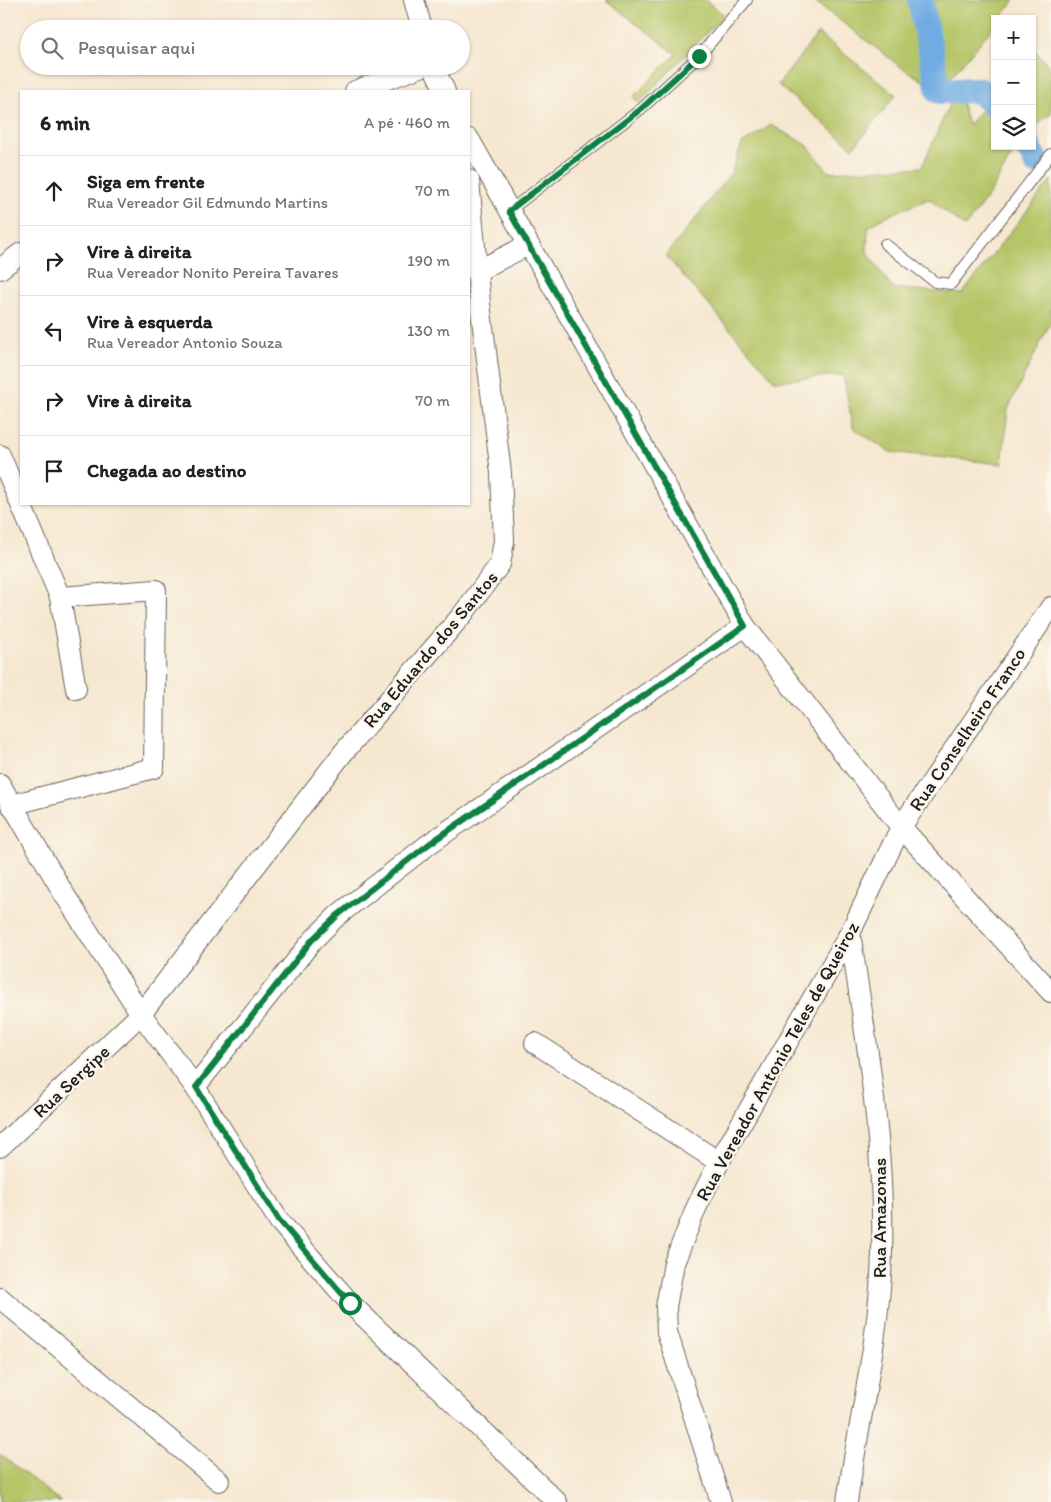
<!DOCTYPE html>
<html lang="pt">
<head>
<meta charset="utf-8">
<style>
	:root { --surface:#fff; --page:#f2f2f2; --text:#202124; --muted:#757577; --line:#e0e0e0 }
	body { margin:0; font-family:Itim,sans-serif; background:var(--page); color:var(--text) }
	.controls { position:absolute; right:15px; top:15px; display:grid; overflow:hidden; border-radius:0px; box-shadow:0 1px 4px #0004 }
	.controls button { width:45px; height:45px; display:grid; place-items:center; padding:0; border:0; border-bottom:1px solid var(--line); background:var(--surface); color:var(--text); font:25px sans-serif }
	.stop { position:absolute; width:15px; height:15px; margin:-11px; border:4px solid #0b8043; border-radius:50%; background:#fff }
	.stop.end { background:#0b8043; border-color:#fff; box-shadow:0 1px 5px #0008 }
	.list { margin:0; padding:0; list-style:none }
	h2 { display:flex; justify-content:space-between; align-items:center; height:65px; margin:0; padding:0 20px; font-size:21px }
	h2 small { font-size:16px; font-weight:400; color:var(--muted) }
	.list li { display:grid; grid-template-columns:32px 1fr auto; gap:15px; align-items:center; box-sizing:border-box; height:70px; padding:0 20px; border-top:1px solid var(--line) }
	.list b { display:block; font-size:19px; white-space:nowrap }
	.list p { margin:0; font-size:16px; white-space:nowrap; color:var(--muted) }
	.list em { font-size:16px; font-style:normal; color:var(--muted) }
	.icon { flex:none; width:28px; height:28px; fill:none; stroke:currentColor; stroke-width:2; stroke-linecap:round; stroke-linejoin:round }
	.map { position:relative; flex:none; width:1051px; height:1502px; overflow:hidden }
	.search { position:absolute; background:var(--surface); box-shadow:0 1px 4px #0004; left:20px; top:20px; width:450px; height:55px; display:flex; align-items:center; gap:12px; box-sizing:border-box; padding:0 18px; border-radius:28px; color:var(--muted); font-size:19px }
	.panel { position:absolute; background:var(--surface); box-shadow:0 1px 4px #0004; left:20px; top:90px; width:450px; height:415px; border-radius:0px }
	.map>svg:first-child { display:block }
	.green { fill:#b6c567; stroke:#697042 }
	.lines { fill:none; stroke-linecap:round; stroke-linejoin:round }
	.canal { stroke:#6face1; stroke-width:26 }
	.lane-casing { stroke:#68635b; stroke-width:12 }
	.street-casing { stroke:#68635b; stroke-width:22 }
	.lane { stroke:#fff; stroke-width:10 }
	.street { stroke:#fff; stroke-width:20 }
	.route { stroke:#0b8043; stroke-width:6 }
	.labels { text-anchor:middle; stroke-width:5; stroke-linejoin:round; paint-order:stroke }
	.street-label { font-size:19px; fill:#1c1c1c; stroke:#fbf7ec }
</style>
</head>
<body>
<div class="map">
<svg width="1051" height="1502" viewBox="0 0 1051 1502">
	<rect width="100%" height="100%" fill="#fbf7ec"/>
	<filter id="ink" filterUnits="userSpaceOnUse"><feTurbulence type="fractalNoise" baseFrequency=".02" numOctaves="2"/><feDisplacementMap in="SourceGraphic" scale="10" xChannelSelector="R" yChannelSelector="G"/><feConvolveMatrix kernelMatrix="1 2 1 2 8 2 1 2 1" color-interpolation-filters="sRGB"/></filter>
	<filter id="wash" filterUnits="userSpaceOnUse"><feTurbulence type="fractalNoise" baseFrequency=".0096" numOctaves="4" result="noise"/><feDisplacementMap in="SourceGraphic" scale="20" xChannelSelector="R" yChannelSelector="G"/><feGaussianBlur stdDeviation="1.12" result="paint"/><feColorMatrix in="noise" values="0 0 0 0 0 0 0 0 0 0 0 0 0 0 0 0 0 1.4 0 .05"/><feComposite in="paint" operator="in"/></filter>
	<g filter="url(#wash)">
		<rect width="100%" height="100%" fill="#f6e7d0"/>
		<g class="green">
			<polygon points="606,0 705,0 724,15 639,103 633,97 676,54"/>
			<polygon points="813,0 1015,0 1000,19 995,19 995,25 939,91 901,67"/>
			<polygon points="818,33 896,95 853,148 778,85"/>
			<polygon points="1035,51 1051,68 1051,113 1032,129 1032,54"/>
			<polygon points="957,87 968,125 995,94 995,146 1017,146 989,195 965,227 929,199 887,216 868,227 867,252 892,288 962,294 1051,180 1051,321 1008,409 1002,464 890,452 853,428 843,375 775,381 666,256 731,173 742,144 771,125 807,145 829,172 922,167"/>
			<polygon points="0,1454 61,1502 0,1502"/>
		</g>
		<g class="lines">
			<g class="canal">
				<polyline points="920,0 939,91 979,90 995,106"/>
				<polyline points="1028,146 1036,162"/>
			</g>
		</g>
	</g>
	<g filter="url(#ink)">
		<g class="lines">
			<g class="lane-casing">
				<g id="lane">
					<polyline points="509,211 641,109 699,56 747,0"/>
					<polyline points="885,244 935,282 951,284 1051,154"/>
				</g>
			</g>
			<g class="street-casing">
				<g id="street">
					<polyline points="414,0 422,29"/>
					<polyline points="433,66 445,91"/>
					<polyline points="355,91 423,66"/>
					<polyline points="469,139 745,626 901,827 1051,992"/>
					<polyline points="0,269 21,253"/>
					<polyline points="477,271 528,245"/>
					<polyline points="0,455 60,597 76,689"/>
					<polyline points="0,784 64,894 141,1014 195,1087 279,1221 350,1303 557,1502"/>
					<polyline points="11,805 154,768 156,590 60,597"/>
					<polyline points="535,1043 719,1162"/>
					<polyline points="195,1087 313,940 338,915 429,844 745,626"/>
					<polyline points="0,1147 141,1014 343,753 463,614 500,564 504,541 501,473 480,303 469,180"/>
					<polyline points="0,1298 219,1481"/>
					<polyline points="721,1502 667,1332 666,1307 674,1263 697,1206 719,1162 850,933 901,827 1051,607"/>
					<path d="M 847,1502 C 859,1419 880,1336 882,1252 C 885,1144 866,1039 850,933"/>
				</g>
			</g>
			<use href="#lane" class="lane"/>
			<use href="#street" class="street"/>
		</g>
	</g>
	<g class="lines" filter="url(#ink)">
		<polyline class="route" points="350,1303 279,1220 196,1087 312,940 338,915 429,844 745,626 509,211 641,109 699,56"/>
	</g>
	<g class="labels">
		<g class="street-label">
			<text transform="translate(430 649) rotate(-50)" y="7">Rua Eduardo dos Santos</text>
			<text transform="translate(967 729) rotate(-56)" y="7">Rua Conselheiro Franco</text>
			<text transform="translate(777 1061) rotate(-61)" y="7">Rua Vereador Antonio Teles de Queiroz</text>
			<text transform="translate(71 1081) rotate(-43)" y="7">Rua Sergipe</text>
			<text transform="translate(879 1218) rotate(-90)" y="7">Rua Amazonas</text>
		</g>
	</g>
</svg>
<div class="controls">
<button>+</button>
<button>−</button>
<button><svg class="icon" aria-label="layers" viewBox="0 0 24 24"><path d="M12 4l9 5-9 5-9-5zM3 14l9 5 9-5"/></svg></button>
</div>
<div class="stop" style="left:350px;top:1303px"></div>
<div class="stop end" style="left:699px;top:56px"></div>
<div class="search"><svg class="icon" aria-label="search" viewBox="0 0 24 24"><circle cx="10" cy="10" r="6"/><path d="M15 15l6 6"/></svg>Pesquisar aqui</div>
<section class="panel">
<h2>6 min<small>A pé · 460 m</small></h2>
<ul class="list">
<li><svg class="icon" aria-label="ahead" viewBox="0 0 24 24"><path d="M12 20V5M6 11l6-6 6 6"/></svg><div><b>Siga em frente</b><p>Rua Vereador Gil Edmundo Martins</p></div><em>70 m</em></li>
<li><svg class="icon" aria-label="right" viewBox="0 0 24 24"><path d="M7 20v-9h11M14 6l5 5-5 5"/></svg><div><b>Vire à direita</b><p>Rua Vereador Nonito Pereira Tavares</p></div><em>190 m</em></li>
<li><svg class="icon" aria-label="left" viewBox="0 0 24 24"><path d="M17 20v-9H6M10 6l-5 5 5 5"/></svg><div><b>Vire à esquerda</b><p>Rua Vereador Antonio Souza</p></div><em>130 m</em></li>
<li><svg class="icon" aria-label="right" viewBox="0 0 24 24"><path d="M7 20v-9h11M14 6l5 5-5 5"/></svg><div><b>Vire à direita</b></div><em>70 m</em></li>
<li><svg class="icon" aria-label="arrive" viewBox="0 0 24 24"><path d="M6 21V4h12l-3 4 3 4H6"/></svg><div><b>Chegada ao destino</b></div></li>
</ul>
</section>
</div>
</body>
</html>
